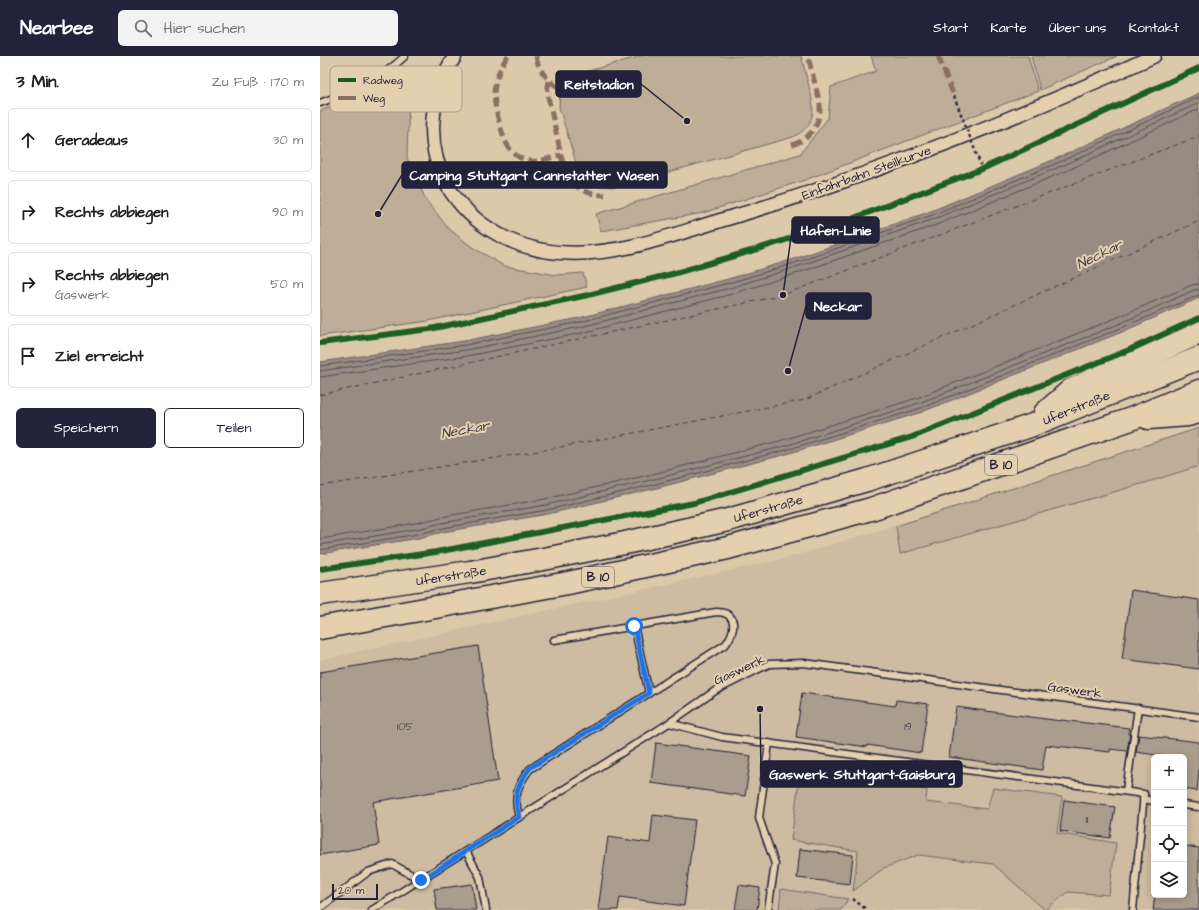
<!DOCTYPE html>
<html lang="de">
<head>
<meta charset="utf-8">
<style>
	:root { --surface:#fff; --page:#f2f2f2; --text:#202124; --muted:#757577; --line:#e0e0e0; --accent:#22223b }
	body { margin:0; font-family:"Architects Daughter",sans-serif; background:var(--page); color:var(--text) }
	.controls { position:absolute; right:12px; bottom:12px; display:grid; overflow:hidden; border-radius:6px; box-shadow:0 2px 10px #0003 }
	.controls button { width:36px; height:36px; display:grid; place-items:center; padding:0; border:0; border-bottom:1px solid var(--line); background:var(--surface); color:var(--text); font:20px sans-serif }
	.scale { position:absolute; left:12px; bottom:10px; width:46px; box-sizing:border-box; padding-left:4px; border:2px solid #22223b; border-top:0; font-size:11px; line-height:14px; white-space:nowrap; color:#22223b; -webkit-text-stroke:3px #e4d0af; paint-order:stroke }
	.stop { position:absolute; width:12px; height:12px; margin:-9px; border:3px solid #1a73e8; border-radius:50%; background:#fff }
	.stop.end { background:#1a73e8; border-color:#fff; box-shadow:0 1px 4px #0008 }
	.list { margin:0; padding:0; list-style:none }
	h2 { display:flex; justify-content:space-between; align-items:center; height:52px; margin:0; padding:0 16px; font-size:17px }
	h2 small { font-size:13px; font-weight:400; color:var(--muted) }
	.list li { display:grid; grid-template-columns:26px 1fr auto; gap:12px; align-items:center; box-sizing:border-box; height:64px; margin:0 8px 8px; padding:0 8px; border:1px solid var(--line); border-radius:6px }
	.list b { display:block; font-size:15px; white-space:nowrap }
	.list p { margin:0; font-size:13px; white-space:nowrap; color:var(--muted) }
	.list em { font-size:13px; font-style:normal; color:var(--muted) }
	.actions { display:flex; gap:8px; padding:12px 16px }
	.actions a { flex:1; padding:9px 0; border:1px solid var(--accent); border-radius:6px; text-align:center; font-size:14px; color:var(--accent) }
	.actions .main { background:var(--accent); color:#fff }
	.icon { flex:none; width:22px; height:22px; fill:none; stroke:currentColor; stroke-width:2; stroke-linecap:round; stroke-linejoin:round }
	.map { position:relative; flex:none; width:879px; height:854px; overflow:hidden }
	header { display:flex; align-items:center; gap:24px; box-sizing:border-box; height:56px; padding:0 20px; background:var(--accent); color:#fff }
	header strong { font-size:19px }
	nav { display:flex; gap:22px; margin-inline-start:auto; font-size:14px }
	.search { width:280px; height:36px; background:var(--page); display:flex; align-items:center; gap:10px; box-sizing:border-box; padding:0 14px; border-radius:6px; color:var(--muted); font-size:15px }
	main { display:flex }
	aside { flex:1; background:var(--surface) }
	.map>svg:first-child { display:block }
	.built { fill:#cdbca1; fill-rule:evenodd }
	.green { fill:#beae98; stroke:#70686a }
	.water { fill:#988b82; stroke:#696166 }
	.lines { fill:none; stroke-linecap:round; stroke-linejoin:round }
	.shore { stroke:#514c57; stroke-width:1 }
	.ferry { stroke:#403c4d; stroke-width:1; stroke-dasharray:5 4; stroke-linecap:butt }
	.building { fill:#ab9d8d; stroke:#22223b }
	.lane-casing { stroke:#22223b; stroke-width:9 }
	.street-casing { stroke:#22223b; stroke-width:16 }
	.highway-casing { stroke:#22223b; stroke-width:25 }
	.path { stroke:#22223b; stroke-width:2.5; stroke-dasharray:3 3; stroke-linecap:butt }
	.lane { stroke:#e4d0af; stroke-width:6 }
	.street { stroke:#e4d0af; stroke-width:13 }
	.highway { stroke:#e4d0af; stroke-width:22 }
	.path-bridge { stroke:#22223b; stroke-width:2.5; stroke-dasharray:3 3; stroke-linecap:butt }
	.quiet { stroke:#8d6e63; stroke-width:5; stroke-dasharray:10 5; stroke-linecap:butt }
	.cycleway-casing { stroke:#e4d0af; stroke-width:8 }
	.cycleway { stroke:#1b5e20; stroke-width:6 }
	.route { stroke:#1a73e8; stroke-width:5 }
	.labels { text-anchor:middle; stroke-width:4; stroke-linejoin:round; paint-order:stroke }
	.number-label { font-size:11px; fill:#444150 }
	.shield { fill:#e4d0af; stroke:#5c565e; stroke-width:1 }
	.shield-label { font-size:12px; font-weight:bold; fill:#22223b }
	.street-label { font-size:13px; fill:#22223b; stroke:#e4d0af }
	.water-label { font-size:14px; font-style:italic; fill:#403c4d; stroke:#e4d0af }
	.key { fill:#e4d0af; stroke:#aa9c8c; stroke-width:1 }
	.key-label { font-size:11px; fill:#22223b }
	.leader { fill:none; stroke:#22223b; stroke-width:1.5 }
	.callout-dot { fill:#22223b; stroke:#e4d0af; stroke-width:1.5 }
	.callout { fill:#22223b; stroke:#22223b; stroke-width:1.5 }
	.callout-label { font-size:14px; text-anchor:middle; font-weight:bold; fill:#fff }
</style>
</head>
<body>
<header>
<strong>Nearbee</strong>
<div class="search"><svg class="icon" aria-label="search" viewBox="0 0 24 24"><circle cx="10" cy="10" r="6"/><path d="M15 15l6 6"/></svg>Hier suchen</div>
<nav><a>Start</a><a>Karte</a><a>Über uns</a><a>Kontakt</a></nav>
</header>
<main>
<aside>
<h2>3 Min.<small>Zu Fuß · 170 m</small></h2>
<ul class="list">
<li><svg class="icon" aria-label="ahead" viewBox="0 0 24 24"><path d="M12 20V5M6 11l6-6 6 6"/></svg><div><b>Geradeaus</b></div><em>30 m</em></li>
<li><svg class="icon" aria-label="right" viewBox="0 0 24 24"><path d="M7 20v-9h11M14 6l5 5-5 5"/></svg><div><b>Rechts abbiegen</b></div><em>90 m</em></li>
<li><svg class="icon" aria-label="right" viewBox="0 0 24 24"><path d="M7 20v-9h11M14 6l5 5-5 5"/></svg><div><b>Rechts abbiegen</b><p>Gaswerk</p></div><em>50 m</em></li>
<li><svg class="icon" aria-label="arrive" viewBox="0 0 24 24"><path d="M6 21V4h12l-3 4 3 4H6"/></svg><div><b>Ziel erreicht</b></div></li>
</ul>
<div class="actions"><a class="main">Speichern</a><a>Teilen</a></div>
</aside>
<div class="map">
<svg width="879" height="854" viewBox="0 0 879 854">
	<rect width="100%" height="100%" fill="#dcc9aa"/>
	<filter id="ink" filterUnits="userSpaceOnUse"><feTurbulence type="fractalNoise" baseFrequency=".025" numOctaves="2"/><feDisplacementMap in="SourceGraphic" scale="8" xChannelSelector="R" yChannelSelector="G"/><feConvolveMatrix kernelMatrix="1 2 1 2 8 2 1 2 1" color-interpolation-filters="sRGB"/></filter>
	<g filter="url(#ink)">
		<path class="built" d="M 879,379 L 879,854 L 0,854 L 0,604 L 467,502 ZM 834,701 L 864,701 L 864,839 L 834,839 Z"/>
		<g class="green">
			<path d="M 321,0 L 481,0 C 484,10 486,20 489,31 C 495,53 497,69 473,81 L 296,131 L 280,130 L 267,124 L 261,118 L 258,113 L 239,51 L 240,38 L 244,31 L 248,25 L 261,17 Z"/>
			<polygon points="551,0 708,0 718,35 485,124 383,157 281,175 276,158 480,98 508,62 511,31 556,15"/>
			<polygon points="711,0 797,0 720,34"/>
			<polygon points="73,27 89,37 87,102 106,144 128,172 152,191 184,210 237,219 263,217 267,231 108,265 0,280 0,55"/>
			<polygon points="879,372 879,410 828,426 580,498 576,470"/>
			<polygon points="480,717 607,734 606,746 667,753 673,732 742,741 737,777 796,787 789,839 748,836 725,854 673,808 598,799 564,812 533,835 538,795 471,784"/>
			<polygon points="461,833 528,843 521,854 459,854"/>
		</g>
		<polygon class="water" points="879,37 879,242 802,276 602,356 467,398 337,432 228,458 123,476 99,482 0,498 0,306 144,285 259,262 408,223 474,203 611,155 740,101"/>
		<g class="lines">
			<g class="shore">
				<polyline points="0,310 145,289 260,266 409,227 475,207 612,159 742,105 879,41"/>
				<polyline points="0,315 146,294 261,271 410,232 476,211 614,163 744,109 879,47"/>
				<polyline points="0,321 147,300 262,277 412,238 478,217 616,169 746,115 879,53"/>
				<polyline points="0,483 96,467 121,461 225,443 333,418 463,384 597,342 796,262 872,229 879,228"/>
				<polyline points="0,489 97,473 122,467 226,449 335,423 465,390 599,347 799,268 874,234 879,234"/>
				<polyline points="0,494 98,478 123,472 227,454 336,428 466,394 601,352 801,272 879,239"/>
			</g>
			<g class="ferry">
				<polyline points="0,339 463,239 879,80"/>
				<polyline points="0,430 225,394 485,344 879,165"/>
			</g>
		</g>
		<g class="building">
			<polygon points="811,534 879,544 879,613 802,603"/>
			<polygon points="158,590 178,725 53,746 59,789 0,799 0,616"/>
			<polygon points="482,637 575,650 576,644 608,648 601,697 547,689 547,691 476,681"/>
			<polygon points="636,651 741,665 741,664 809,672 808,678 810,678 807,695 790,693 790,696 726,689 722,714 629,701"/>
			<polygon points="819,679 879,686 879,714 877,735 864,733 864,701 849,701 816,696"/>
			<polygon points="336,687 431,700 425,740 331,727"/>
			<polygon points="744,744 795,751 790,782 740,775"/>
			<polygon points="333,759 375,764 364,850 300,841 298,854 278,854 288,781 330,787"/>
			<polygon points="864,790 879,792 879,854 833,854 835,839 864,839"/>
			<polygon points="480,793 533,799 530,828 477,822"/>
			<polygon points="152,828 156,854 117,854 114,833"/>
			<polygon points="419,829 440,832 437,854 415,854"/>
		</g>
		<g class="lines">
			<g class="lane-casing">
				<g id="lane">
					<path d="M 0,47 C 34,34 58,26 85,0"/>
					<polyline points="314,570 329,637"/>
					<polyline points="349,667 402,681 824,738 813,854"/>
					<polyline points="806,735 818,652"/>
					<polyline points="823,743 834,745"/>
					<polyline points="864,749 879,751"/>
					<path d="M 199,761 C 193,741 197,729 210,713 L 406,588 C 416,574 418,556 396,556 L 234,584"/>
					<polyline points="146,795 160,821 166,854"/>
					<polyline points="0,852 48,816 72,808 101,824"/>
					<polyline points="52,854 349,667 395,635 449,608 484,607 879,661"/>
					<polyline points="448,854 455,808 439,762 449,687"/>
				</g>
			</g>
			<g class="street-casing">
				<path id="street" d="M 135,0 C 110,38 104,88 127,129 C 152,172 200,196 248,197 C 301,199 352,179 402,164 C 550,121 694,63 834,0"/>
			</g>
			<g class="highway-casing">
				<g id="highway">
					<polyline points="725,357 751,334 879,277"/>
					<polyline points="828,362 868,359 879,356"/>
					<polyline points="0,538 150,516 229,502 305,487 408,464 547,424 710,370 879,302"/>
					<polyline points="0,572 248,527 408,492 551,453 811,363 879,335"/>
				</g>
			</g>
			<g class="path">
				<polyline points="658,102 662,113"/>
				<polyline points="533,843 547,854"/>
			</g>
			<use href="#lane" class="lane"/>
			<use href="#street" class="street"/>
			<use href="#highway" class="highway"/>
			<polyline class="path-bridge" points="634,40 658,102"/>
			<g class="quiet">
				<path d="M 188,0 C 180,10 175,24 174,37 C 174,49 181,77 187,88 C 190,95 197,101 205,104 C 216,108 229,102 241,99"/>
				<path d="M 216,0 C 219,20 235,29 250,40"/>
				<polyline points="618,0 634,40"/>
				<path d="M 229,25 L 227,36 L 244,112 C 251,131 266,139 285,139"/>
				<path d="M 472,89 C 491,83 501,67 500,48 L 488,0"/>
			</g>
			<g class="cycleway-casing">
				<g id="cycleway">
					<polyline points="0,287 110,273 268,239 352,218 431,195 534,162 662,113 879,12"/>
					<polyline points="0,513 116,496 374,447 592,381 809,294 879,262"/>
				</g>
			</g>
			<use href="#cycleway" class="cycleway"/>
		</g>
	</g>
	<g class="lines" filter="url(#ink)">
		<path class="route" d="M 101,824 L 199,761 C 193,741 197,729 210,712 L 329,637 L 314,570"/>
	</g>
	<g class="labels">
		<g class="number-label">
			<text x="85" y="674">105</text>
			<text x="588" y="674">19</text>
			<text x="767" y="767">11</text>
		</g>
		<g class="shield">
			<rect x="665" y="399" width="32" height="20" rx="3"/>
			<rect x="262" y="511" width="32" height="20" rx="3"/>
		</g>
		<g class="shield-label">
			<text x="681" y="413">B 10</text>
			<text x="278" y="525">B 10</text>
		</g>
		<g class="street-label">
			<text transform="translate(546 116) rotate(-20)" y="5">Einfahrbahn Steilkurve</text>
			<text transform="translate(756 351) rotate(-22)" y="5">Uferstraße</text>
			<text transform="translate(448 452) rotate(-16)" y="5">Uferstraße</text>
			<text transform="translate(131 519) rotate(-9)" y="5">Uferstraße</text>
			<text transform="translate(419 613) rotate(-25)" y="5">Gaswerk</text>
			<text transform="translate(755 633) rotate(8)" y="5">Gaswerk</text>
		</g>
		<g class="water-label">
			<text transform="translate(779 198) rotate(-26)" y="5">Neckar</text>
			<text transform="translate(145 373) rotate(-10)" y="5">Neckar</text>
		</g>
	</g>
	<rect x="10" y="10" width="132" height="46" rx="6" class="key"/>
	<rect x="18" y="22" width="18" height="4" fill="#1b5e20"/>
	<rect x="18" y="40" width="18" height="4" fill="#8d6e63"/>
	<g class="key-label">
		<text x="43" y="28">Radweg</text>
		<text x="43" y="46">Weg</text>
	</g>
	<path class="leader" d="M367 65L321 28M58 158L82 119M463 239L472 174M468 315L486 250M440 653L441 718"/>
	<g class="callout-dot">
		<circle cx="367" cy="65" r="4"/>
		<circle cx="58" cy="158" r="4"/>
		<circle cx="463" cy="239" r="4"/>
		<circle cx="468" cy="315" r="4"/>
		<circle cx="440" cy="653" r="4"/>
	</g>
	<g class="callout">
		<rect x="236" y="15" width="85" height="26" rx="4"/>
		<rect x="82" y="106" width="265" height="26" rx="4"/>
		<rect x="472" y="161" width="87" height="26" rx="4"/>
		<rect x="486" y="237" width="65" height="26" rx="4"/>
		<rect x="441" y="705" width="201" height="26" rx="4"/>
	</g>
	<g class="callout-label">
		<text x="279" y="33">Reitstadion</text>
		<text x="214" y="124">Camping Stuttgart Cannstatter Wasen</text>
		<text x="516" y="179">Hafen-Linie</text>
		<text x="518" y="255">Neckar</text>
		<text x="542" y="723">Gaswerk Stuttgart-Gaisburg</text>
	</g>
</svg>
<div class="controls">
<button>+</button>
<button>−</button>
<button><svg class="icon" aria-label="locate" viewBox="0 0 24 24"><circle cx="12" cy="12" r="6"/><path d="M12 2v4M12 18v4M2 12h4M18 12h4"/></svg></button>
<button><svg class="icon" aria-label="layers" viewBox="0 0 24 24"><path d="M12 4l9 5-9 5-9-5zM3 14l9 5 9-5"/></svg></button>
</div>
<div class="scale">20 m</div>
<div class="stop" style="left:314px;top:570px"></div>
<div class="stop end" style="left:101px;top:824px"></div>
</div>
</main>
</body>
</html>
